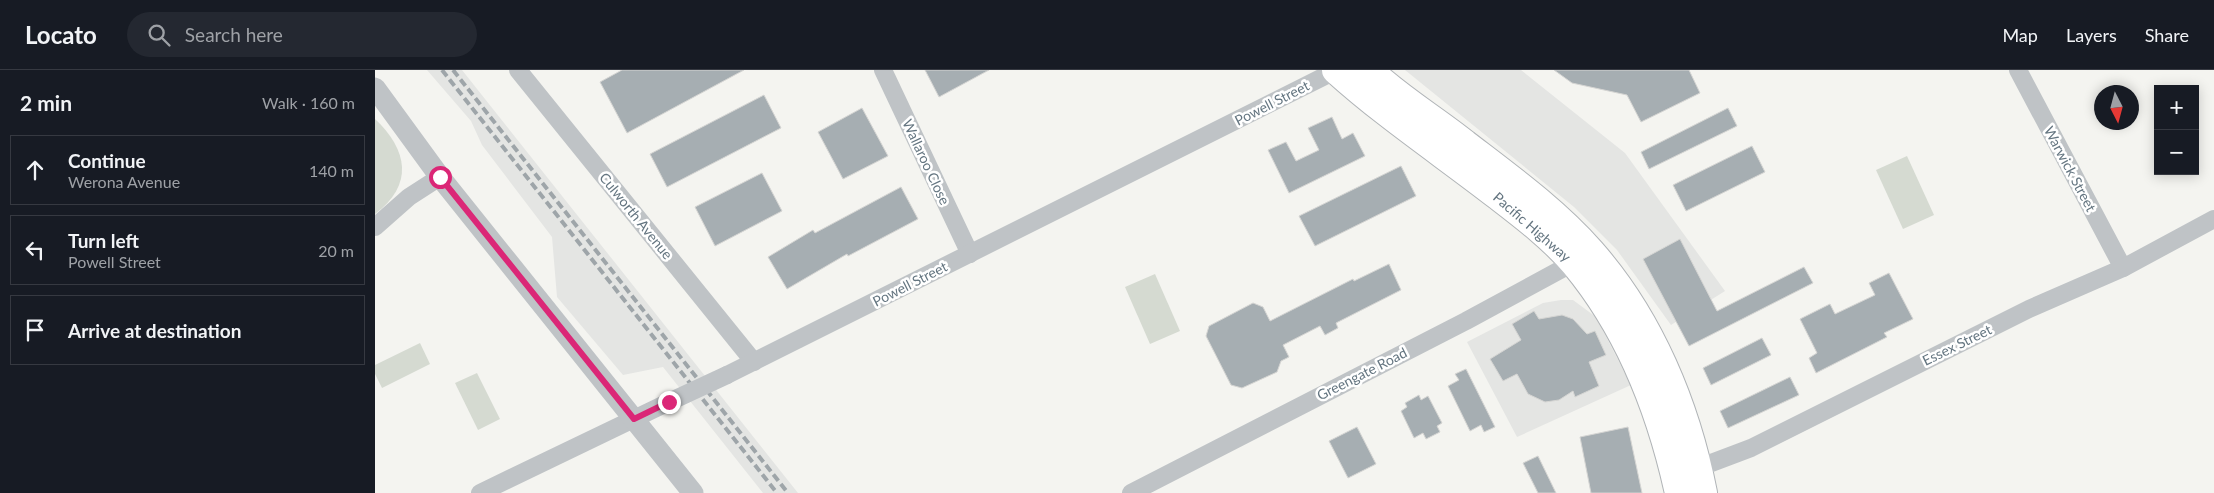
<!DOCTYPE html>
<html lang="en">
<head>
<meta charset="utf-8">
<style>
	:root { --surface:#171b24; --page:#242831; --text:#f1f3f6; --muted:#9ea1a6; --line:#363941 }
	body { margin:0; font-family:Lato,sans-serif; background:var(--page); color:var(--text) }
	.controls { position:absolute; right:15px; top:15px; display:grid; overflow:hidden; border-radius:0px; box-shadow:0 2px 12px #0003 }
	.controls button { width:45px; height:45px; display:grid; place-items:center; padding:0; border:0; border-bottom:1px solid var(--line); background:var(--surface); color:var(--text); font:25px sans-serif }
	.compass { position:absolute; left:1719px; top:15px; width:45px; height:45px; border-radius:50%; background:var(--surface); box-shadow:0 2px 12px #0003; rotate:174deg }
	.stop { position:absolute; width:15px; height:15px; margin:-11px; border:4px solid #db2777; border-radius:50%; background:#fff }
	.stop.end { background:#db2777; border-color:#fff; box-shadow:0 1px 5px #0008 }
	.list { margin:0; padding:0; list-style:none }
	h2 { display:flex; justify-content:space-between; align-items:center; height:65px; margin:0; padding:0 20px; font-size:21px }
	h2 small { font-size:16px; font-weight:400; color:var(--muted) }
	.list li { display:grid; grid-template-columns:32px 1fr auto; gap:15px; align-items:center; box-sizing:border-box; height:70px; margin:0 10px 10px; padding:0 10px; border:1px solid var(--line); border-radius:0px }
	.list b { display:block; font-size:19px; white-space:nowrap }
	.list p { margin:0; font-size:16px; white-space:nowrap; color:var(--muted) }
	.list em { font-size:16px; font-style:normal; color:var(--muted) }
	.icon { flex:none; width:28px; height:28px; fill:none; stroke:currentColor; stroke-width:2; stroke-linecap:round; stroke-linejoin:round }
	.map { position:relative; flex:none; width:1839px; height:423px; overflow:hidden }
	header { display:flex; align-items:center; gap:30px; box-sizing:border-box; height:70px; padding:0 25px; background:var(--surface); border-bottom:1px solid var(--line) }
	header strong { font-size:24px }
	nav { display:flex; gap:28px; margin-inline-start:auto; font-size:18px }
	.search { width:350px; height:45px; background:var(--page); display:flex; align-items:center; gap:12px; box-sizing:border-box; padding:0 18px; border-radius:28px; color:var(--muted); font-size:19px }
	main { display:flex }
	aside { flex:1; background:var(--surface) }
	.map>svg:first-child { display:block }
	.built { fill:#e4e5e3 }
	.green { fill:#d5dad1 }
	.building { fill:#a6aeb2; stroke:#d5d5d3 }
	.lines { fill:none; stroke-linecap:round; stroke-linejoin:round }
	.trunk-casing { stroke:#b0b4b7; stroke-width:30 }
	.minor { stroke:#bfc3c6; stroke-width:18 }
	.tertiary { stroke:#bfc3c6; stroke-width:21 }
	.trunk { stroke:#fff; stroke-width:28 }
	.rail { stroke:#9ea5a9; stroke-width:4; stroke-dasharray:8 4; stroke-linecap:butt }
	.minor-bridge { stroke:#bfc3c6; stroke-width:18 }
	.route { stroke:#db2777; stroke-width:6 }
	.labels { text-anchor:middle; stroke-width:5; stroke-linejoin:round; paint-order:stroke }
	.street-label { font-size:14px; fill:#647580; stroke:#fff }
</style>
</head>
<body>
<header>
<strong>Locato</strong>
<div class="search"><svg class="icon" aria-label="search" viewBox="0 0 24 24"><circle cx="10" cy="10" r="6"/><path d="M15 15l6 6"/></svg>Search here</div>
<nav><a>Map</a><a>Layers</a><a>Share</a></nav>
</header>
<main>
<aside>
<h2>2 min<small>Walk · 160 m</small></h2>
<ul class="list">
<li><svg class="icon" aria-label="ahead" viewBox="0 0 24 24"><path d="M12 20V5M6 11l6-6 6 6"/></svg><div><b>Continue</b><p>Werona Avenue</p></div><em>140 m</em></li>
<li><svg class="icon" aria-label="left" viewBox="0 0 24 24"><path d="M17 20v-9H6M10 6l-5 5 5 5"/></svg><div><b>Turn left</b><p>Powell Street</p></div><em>20 m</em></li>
<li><svg class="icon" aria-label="arrive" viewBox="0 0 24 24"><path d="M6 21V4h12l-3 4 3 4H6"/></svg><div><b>Arrive at destination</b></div></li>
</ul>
</aside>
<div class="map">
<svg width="1839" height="423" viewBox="0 0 1839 423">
	<rect width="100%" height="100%" fill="#f4f4f0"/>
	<g class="built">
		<polygon points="52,0 87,0 423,423 388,423 288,297 248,305 182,227 177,167 107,75 96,51"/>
		<polygon points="1030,0 1146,0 1250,83 1350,221 1296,255 1242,180 1199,137"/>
		<polygon points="1186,230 1198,230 1221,247 1256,315 1142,367 1092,272 1168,233"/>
	</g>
	<g class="green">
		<path d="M 0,49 C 33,80 39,115 0,144 Z"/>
		<polygon points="1532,86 1559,145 1528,159 1501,100"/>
		<polygon points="780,204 805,261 775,274 750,217"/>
		<polygon points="45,273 55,294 7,318 0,304 0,295"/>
		<polygon points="102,303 125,349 103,360 80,313"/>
	</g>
	<g class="building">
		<polygon points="247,0 369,0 252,63 225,12"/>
		<polygon points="550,0 614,0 564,27"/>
		<polygon points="1179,0 1314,0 1325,23 1266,52 1252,25 1197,13"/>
		<polygon points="389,25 406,58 292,117 275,84"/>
		<polygon points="487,38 513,86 468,109 443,62"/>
		<polygon points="1353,38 1362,56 1274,99 1266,82"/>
		<polygon points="957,47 967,69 978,63 990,86 914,123 893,80 911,72 921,91 944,80 933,58"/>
		<polygon points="1377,76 1390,102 1311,141 1298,115"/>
		<polygon points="1026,96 1041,126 940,176 924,146"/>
		<polygon points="387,103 407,141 340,176 320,137"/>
		<polygon points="526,117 543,149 473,186 472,184 412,219 393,187 438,160 440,163"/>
		<polygon points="1305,169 1342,241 1429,197 1438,213 1314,276 1268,189"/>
		<polygon points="1014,194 1026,220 961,253 963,258 950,265 945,256 908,275 914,287 906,291 902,302 867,318 856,315 831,266 834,256 878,233 888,237 895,251 978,209 979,211"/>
		<polygon points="1514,203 1538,249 1509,263 1512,267 1441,303 1434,288 1442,283 1425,249 1455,234 1460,244 1500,225 1494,213"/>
		<polygon points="1159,241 1164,249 1187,245 1198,249 1212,264 1220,261 1231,285 1214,292 1224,316 1200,327 1198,321 1184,330 1170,332 1153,324 1142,304 1128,311 1115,289 1146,270 1137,254"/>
		<polygon points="1387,268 1396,285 1336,315 1328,298"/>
		<polygon points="1091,299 1120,357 1109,362 1106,355 1095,361 1073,316 1084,310 1080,304"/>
		<polygon points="1415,307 1424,325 1353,358 1345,341"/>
		<polygon points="1044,325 1046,330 1053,326 1067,353 1062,356 1065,362 1051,369 1048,363 1039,368 1026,341 1032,337 1030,333"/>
		<polygon points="982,357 1001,394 973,408 954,371"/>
		<polygon points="1253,357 1267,423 1216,423 1205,367"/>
		<polygon points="1163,386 1181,423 1163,423 1148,393"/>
	</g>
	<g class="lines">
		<g class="trunk-casing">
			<g id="trunk">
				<path d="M 961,0 C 1012,46 1069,84 1123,126 C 1149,146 1178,168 1200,194 C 1254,259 1286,341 1304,423"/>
				<path d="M 994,0 C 1023,28 1059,49 1090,74 C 1133,107 1180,141 1216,182 C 1275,249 1311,336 1328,423"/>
			</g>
		</g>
		<g class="minor">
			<polyline points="143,0 379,292"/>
			<polyline points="508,0 595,184"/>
			<polyline points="1643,0 1748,198"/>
			<polyline points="0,157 34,127 65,107"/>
			<polyline points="352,305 962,0"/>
			<polyline points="1323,398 1376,378 1654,239 1748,198 1839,149"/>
			<polyline points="105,423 294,332"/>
			<polyline points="756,423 1091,251 1207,188"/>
		</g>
		<polyline class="tertiary" points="0,18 65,107 318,423"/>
		<use href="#trunk" class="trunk"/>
		<g class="rail">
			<polyline points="67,0 402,423"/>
			<polyline points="78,0 413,423"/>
		</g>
		<polyline class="minor-bridge" points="294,332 352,305"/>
	</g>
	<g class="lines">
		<polyline class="route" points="65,107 259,349 294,332"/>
	</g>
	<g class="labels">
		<g class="street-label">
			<text transform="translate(897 33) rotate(-27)" y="5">Powell Street</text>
			<text transform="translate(551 92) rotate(65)" y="5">Wallaroo Close</text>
			<text transform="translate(1695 99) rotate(62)" y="5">Warwick Street</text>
			<text transform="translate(261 146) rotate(51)" y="5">Culworth Avenue</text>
			<text transform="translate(1157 157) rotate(41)" y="5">Pacific Highway</text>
			<text transform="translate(535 214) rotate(-27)" y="5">Powell Street</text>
			<text transform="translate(1582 275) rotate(-26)" y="5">Essex Street</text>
			<text transform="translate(987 304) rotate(-27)" y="5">Greengate Road</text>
		</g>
	</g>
</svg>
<div class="controls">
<button>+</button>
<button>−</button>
</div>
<svg class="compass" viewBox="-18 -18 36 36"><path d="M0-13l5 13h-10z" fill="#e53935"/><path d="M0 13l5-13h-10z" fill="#9ea1a6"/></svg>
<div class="stop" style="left:65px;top:107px"></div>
<div class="stop end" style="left:294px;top:332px"></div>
</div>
</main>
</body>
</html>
